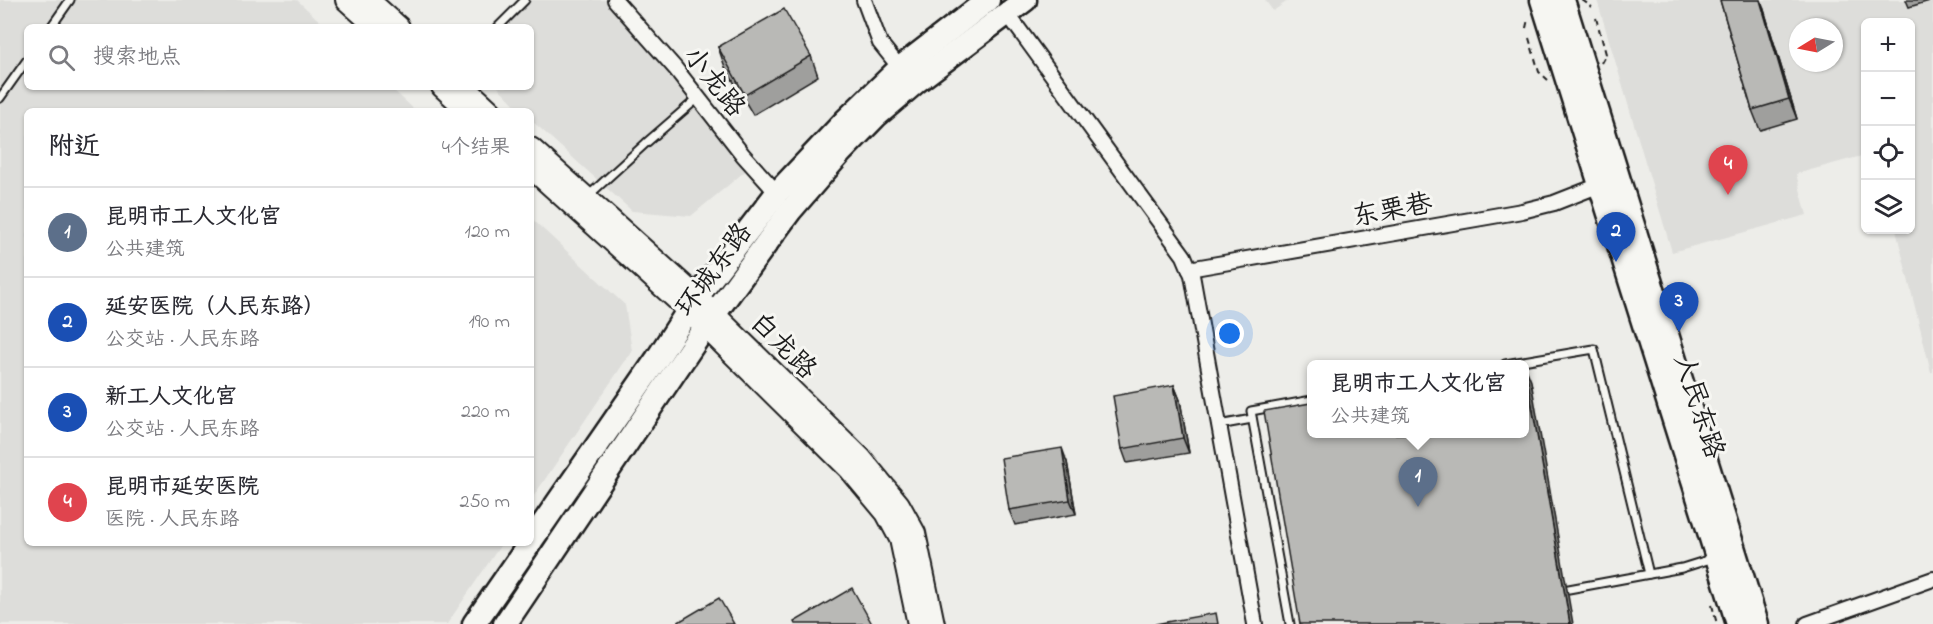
<!DOCTYPE html>
<html lang="zh">
<head>
<meta charset="utf-8">
<style>
	:root { --surface:#fff; --page:#f2f2f3; --text:#2b2b33; --muted:#7c7c81; --line:#e1e1e2; --accent:#7c3aed }
	body { margin:0; font-family:"Indie Flower","LXGW WenKai TC",sans-serif; background:var(--page); color:var(--text) }
	.controls { position:absolute; right:18px; top:18px; display:grid; overflow:hidden; border-radius:9px; box-shadow:0 2px 4px #0004 }
	.controls button { width:54px; height:54px; display:grid; place-items:center; padding:0; border:0; border-bottom:2px solid var(--line); background:var(--surface); color:var(--text); font:30px sans-serif }
	.compass { position:absolute; left:1789px; top:18px; width:54px; height:54px; border-radius:50%; background:var(--surface); box-shadow:0 2px 4px #0004; rotate:260deg }
	.you { position:absolute; left:1230px; top:334px; width:21px; height:21px; margin:-15px; border:4px solid #fff; border-radius:50%; background:#1a73e8; box-shadow:0 0 0 9px #1a73e833 }
	.badge { display:grid; place-items:center; width:39px; height:39px; border-radius:50%; background:var(--accent); color:#fff; font-size:20px; font-weight:700 }
	.pin { position:absolute; translate:-50% -50px; filter:drop-shadow(0 2px 3px #0008) }
	.pin::after { content:''; position:absolute; top:32px; width:21px; height:18px; background:inherit; clip-path:polygon(0 0,100% 0,50% 100%) }
	.popup { position:absolute; left:1307px; top:360px; width:222px; height:78px; box-sizing:border-box; display:grid; place-content:center; border-radius:9px; background:var(--surface); filter:drop-shadow(0 2px 4px #0005); font-size:20px; white-space:nowrap; color:var(--muted) }
	.popup b { font-size:22px; color:var(--text) }
	.popup::after { content:''; position:absolute; left:50%; top:100%; margin-left:-12px; border:12px solid transparent; border-top-color:var(--surface) }
	.list { margin:0; padding:0; list-style:none }
	h2 { display:flex; justify-content:space-between; align-items:center; height:78px; margin:0; padding:0 24px; font-size:26px }
	h2 small { font-size:20px; font-weight:400; color:var(--muted) }
	.list li { display:grid; grid-template-columns:39px 1fr auto; gap:18px; align-items:center; box-sizing:border-box; height:90px; padding:0 24px; border-top:2px solid var(--line) }
	.list b { display:block; font-size:22px; white-space:nowrap }
	.list p { margin:0; font-size:20px; white-space:nowrap; color:var(--muted) }
	.list em { font-size:20px; font-style:normal; color:var(--muted) }
	.icon { flex:none; width:33px; height:33px; fill:none; stroke:currentColor; stroke-width:2; stroke-linecap:round; stroke-linejoin:round }
	.map { position:relative; flex:none; width:1933px; height:624px; overflow:hidden }
	.search { position:absolute; background:var(--surface); box-shadow:0 2px 4px #0004; left:24px; top:24px; width:510px; height:66px; display:flex; align-items:center; gap:15px; box-sizing:border-box; padding:0 21px; border-radius:9px; color:var(--muted); font-size:22px }
	.panel { position:absolute; background:var(--surface); box-shadow:0 2px 4px #0004; left:24px; top:108px; width:510px; height:438px; border-radius:9px }
	.map>svg:first-child { display:block }
	.built { fill:#ddddda; fill-rule:evenodd }
	.lines { fill:none; stroke-linecap:round; stroke-linejoin:round }
	.lane-casing { stroke:#1c1c1c; stroke-width:11 }
	.street-casing { stroke:#1c1c1c; stroke-width:18 }
	.secondary-casing { stroke:#1c1c1c; stroke-width:24 }
	.primary-casing { stroke:#1c1c1c; stroke-width:27 }
	.path { stroke:#1c1c1c; stroke-width:2; stroke-dasharray:6 4.5; stroke-linecap:butt }
	.lane { stroke:#f6f6f2; stroke-width:7 }
	.street { stroke:#f6f6f2; stroke-width:14 }
	.secondary { stroke:#f6f6f2; stroke-width:20 }
	.primary { stroke:#f6f6f2; stroke-width:22 }
	.wall { fill:#9f9f9d; stroke:#1c1c1c; stroke-width:1.5 }
	.shaded-wall { fill:#82827f; stroke:#1c1c1c; stroke-width:1.5 }
	.building { fill:#b9b9b6; stroke:#1c1c1c; stroke-width:1.5 }
	.labels { text-anchor:middle; stroke-width:6; stroke-linejoin:round; paint-order:stroke }
	.street-label { font-size:27px; fill:#1c1c1c; stroke:#f6f6f2 }
</style>
</head>
<body>
<div class="map">
<svg width="1933" height="624" viewBox="0 0 1933 624">
	<rect width="100%" height="100%" fill="#edede9"/>
	<filter id="ink" filterUnits="userSpaceOnUse"><feTurbulence type="fractalNoise" baseFrequency=".0167" numOctaves="2"/><feDisplacementMap in="SourceGraphic" scale="12" xChannelSelector="R" yChannelSelector="G"/><feConvolveMatrix kernelMatrix="1 2 1 2 8 2 1 2 1" color-interpolation-filters="sRGB"/></filter>
	<g filter="url(#ink)">
		<g class="built">
			<polygon points="0,0 297,0 326,27 27,27 27,87 390,87 416,111 27,111 27,543 502,543 447,624 0,624"/>
			<polygon points="521,0 610,0 749,168 691,216 632,211 531,120 531,111 521,111 498,87 531,87 531,27 495,27"/>
			<polygon points="1265,0 1289,0 1273,11"/>
			<path d="M 1597,0 L 1933,0 L 1933,372 L 1931,372 L 1896,230 L 1910,230 L 1910,22 L 1866,22 L 1865,155 L 1796,174 L 1807,215 L 1672,252 ZM 1798,27 L 1834,27 L 1834,63 L 1798,63 Z"/>
			<polygon points="531,218 625,305 632,351 531,500"/>
		</g>
		<g class="lines">
			<g class="lane-casing">
				<g id="lane">
					<polyline points="51,27 70,0"/>
					<polyline points="498,27 525,0"/>
					<polyline points="0,98 27,60"/>
					<polyline points="588,196 646,143 698,98"/>
					<polyline points="1505,364 1594,349 1649,574"/>
					<polyline points="1219,425 1252,419"/>
					<polyline points="1558,591 1682,568 1714,558"/>
					<polyline points="1290,624 1251,411 1312,400"/>
				</g>
			</g>
			<g class="street-casing">
				<g id="street">
					<polyline points="615,0 675,68 743,155 777,193"/>
					<polyline points="864,0 880,43 900,68"/>
					<polyline points="1007,13 1184,256 1192,275 1255,624"/>
					<polyline points="1189,269 1522,211 1554,203 1600,185"/>
					<polyline points="1807,624 1933,579"/>
				</g>
			</g>
			<g class="secondary-casing">
				<g id="secondary">
					<polyline points="346,0 376,27"/>
					<polyline points="369,0 399,27"/>
					<polyline points="442,87 468,111"/>
					<polyline points="465,87 491,111"/>
					<polyline points="531,148 697,297 862,459 899,504 915,533 934,624"/>
					<polyline points="531,168 688,310 850,470 886,513 900,539 918,624"/>
				</g>
			</g>
			<g class="primary-casing">
				<g id="primary">
					<polyline points="1542,0 1738,624"/>
					<polyline points="1563,0 1757,624"/>
					<polyline points="531,541 657,359 697,297 777,193 845,121 900,68 988,0"/>
					<polyline points="474,624 530,543"/>
					<polyline points="505,624 705,327 790,211 841,152 876,116 916,82 1025,0"/>
				</g>
			</g>
			<g class="path">
				<polyline points="1582,0 1592,7"/>
				<polyline points="1596,18 1606,54 1601,63"/>
				<polyline points="1526,28 1528,19"/>
				<polyline points="1529,38 1539,72 1548,80"/>
				<polyline points="1712,605 1717,624"/>
			</g>
			<use href="#lane" class="lane"/>
			<use href="#street" class="street"/>
			<use href="#secondary" class="secondary"/>
			<use href="#primary" class="primary"/>
		</g>
		<g class="wall">
			<polygon points="1720,0 1761,0 1797,119 1760,130 1752,110"/>
			<polygon points="1906,0 1933,0 1909,7"/>
			<polygon points="718,47 811,56 818,76 753,115 725,67"/>
			<polygon points="1174,385 1180,400 1189,453 1127,463 1122,449"/>
			<polygon points="1067,462 1076,514 1015,525 1009,510"/>
		</g>
		<g class="shaded-wall">
			<polygon points="1760,0 1761,0 1797,119 1789,99"/>
			<polygon points="1525,366 1531,381 1573,624 1570,624"/>
			<polygon points="1174,385 1180,400 1189,453 1183,438"/>
			<polygon points="1062,448 1067,462 1076,514 1070,500"/>
		</g>
		<g class="building">
			<polygon points="1720,0 1760,0 1789,99 1752,110"/>
			<polygon points="784,9 811,56 745,95 718,47"/>
			<polygon points="1524,366 1525,366 1570,624 1300,624 1264,411 1311,403 1311,434 1524,434"/>
			<polygon points="1174,385 1183,438 1122,449 1113,396"/>
			<polygon points="1062,448 1070,500 1009,510 1001,458"/>
			<polygon points="852,588 872,624 795,624 794,622"/>
			<polygon points="719,598 734,624 675,624"/>
			<polygon points="1216,613 1218,624 1155,624"/>
		</g>
	</g>
	<g class="labels">
		<g class="street-label">
			<text transform="translate(715 81) rotate(51)" y="9">小龙路</text>
			<text transform="translate(1392 209) rotate(-10)" y="9">东栗巷</text>
			<text transform="translate(713 269) rotate(-54)" y="9">环城东路</text>
			<text transform="translate(784 345) rotate(45)" y="9">白龙路</text>
			<text transform="translate(1700 406) rotate(72)" y="9">人民东路</text>
		</g>
	</g>
</svg>
<div class="controls">
<button>+</button>
<button>−</button>
<button><svg class="icon" aria-label="locate" viewBox="0 0 24 24"><circle cx="12" cy="12" r="6"/><path d="M12 2v4M12 18v4M2 12h4M18 12h4"/></svg></button>
<button><svg class="icon" aria-label="layers" viewBox="0 0 24 24"><path d="M12 4l9 5-9 5-9-5zM3 14l9 5 9-5"/></svg></button>
</div>
<svg class="compass" viewBox="-18 -18 36 36"><path d="M0-13l5 13h-10z" fill="#e53935"/><path d="M0 13l5-13h-10z" fill="#7c7c81"/></svg>
<div class="you"></div>
<div class="pin badge" style="left:1418px;top:507px;background:#5c6f8a">1</div>
<div class="popup"><b>昆明市工人文化宫</b>公共建筑</div>
<div class="pin badge" style="left:1616px;top:262px;background:#1a4fb4">2</div>
<div class="pin badge" style="left:1679px;top:332px;background:#1a4fb4">3</div>
<div class="pin badge" style="left:1728px;top:195px;background:#e0444e">4</div>
<div class="search"><svg class="icon" aria-label="search" viewBox="0 0 24 24"><circle cx="10" cy="10" r="6"/><path d="M15 15l6 6"/></svg>搜索地点</div>
<section class="panel">
<h2>附近<small>4个结果</small></h2>
<ul class="list">
<li><span class="badge" style="background:#5c6f8a">1</span><div><b>昆明市工人文化宫</b><p>公共建筑</p></div><em>120 m</em></li>
<li><span class="badge" style="background:#1a4fb4">2</span><div><b>延安医院（人民东路）</b><p>公交站 · 人民东路</p></div><em>190 m</em></li>
<li><span class="badge" style="background:#1a4fb4">3</span><div><b>新工人文化宫</b><p>公交站 · 人民东路</p></div><em>220 m</em></li>
<li><span class="badge" style="background:#e0444e">4</span><div><b>昆明市延安医院</b><p>医院 · 人民东路</p></div><em>250 m</em></li>
</ul>
</section>
</div>
</body>
</html>
